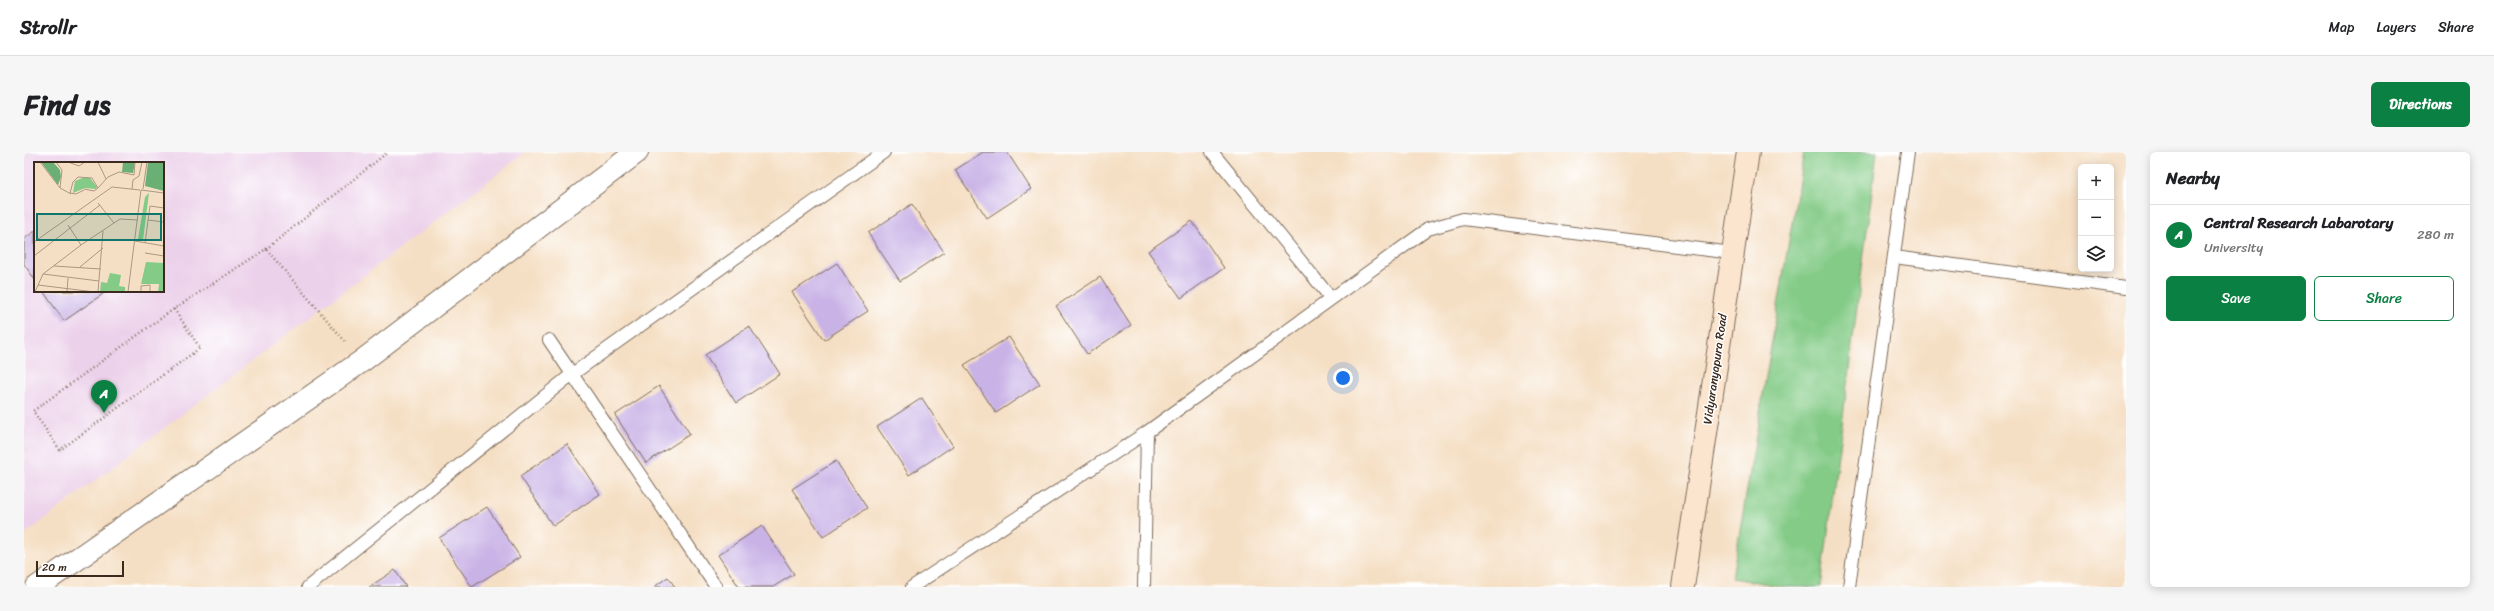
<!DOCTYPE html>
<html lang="en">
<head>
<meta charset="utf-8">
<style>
	:root { --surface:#fff; --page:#f6f6f6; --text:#202124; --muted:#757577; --line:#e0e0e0; --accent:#0b8043 }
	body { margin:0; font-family:Sriracha,sans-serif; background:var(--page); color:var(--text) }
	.controls { position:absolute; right:12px; top:12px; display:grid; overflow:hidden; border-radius:6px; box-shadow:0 2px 10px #0003 }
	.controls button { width:36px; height:36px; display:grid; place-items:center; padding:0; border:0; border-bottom:1px solid var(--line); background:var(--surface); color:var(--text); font:20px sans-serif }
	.scale { position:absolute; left:12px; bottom:10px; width:88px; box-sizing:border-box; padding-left:4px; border:2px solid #3b2a1e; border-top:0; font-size:11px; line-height:14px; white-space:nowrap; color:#3b2a1e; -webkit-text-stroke:3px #fff; paint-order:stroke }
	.you { position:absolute; left:1319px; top:226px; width:14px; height:14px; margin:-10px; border:3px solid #fff; border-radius:50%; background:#1a73e8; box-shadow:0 0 0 6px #1a73e833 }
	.badge { display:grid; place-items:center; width:26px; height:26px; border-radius:50%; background:var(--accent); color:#fff; font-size:13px; font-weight:700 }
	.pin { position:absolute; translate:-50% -33px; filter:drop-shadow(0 1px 2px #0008) }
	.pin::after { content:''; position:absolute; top:21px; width:14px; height:12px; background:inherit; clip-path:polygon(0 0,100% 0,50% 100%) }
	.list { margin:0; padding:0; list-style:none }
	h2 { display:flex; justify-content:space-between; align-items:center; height:52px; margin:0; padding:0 16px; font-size:17px }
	h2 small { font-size:13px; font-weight:400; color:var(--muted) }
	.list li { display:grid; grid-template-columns:26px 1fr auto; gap:12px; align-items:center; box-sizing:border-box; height:60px; padding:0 16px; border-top:1px solid var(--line) }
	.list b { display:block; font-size:15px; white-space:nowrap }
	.list p { margin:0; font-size:13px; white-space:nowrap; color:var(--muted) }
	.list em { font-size:13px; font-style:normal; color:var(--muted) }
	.actions { display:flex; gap:8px; padding:12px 16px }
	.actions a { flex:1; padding:9px 0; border:1px solid var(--accent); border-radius:6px; text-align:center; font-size:14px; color:var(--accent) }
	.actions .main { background:var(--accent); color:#fff }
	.icon { flex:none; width:22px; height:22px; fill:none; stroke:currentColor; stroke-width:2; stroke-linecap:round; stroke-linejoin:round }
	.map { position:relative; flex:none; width:2102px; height:435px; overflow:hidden; border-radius:6px }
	header { display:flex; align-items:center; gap:24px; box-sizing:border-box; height:56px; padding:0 20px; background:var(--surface); border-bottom:1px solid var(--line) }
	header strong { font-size:19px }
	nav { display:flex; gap:22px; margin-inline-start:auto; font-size:14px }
	.intro { display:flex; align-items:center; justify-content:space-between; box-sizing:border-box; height:96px; padding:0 24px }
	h1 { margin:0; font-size:28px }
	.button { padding:10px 18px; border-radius:6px; background:var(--accent); color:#fff; font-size:14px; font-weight:700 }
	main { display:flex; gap:24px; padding:0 24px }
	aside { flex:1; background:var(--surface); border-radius:6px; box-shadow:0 2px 10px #0003 }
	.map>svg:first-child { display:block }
	.built { fill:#ecd1ea; fill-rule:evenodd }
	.green { fill:#83cb86; stroke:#5f7a52 }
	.building { fill:#c9b2e6 }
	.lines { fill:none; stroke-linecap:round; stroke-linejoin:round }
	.lane-casing { stroke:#7c6958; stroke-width:14 }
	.street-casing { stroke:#7c6958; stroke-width:24 }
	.secondary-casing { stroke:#7c6958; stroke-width:24 }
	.path { stroke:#7c6958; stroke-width:2.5; stroke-dasharray:1 3; stroke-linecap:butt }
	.lane { stroke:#fff; stroke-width:12 }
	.street { stroke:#fff; stroke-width:22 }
	.secondary { stroke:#fce5cf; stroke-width:22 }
	.labels { text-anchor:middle; stroke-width:3; stroke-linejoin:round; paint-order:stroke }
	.street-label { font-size:12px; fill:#3b2a1e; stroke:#fff }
	.inset-road { fill:none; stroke:#ab9782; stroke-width:1 }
	.view { fill:#0f766e; fill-opacity:0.15; stroke:#0f766e; stroke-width:2 }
	.inset-edge { fill:none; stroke:#3b2a1e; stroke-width:2 }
</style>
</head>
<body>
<header>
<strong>Strollr</strong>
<nav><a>Map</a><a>Layers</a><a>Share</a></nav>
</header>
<div class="intro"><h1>Find us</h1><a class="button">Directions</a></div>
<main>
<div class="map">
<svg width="2102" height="435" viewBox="0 0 2102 435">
	<rect width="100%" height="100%" fill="#fff"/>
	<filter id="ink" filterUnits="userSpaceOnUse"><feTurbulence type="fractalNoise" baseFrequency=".025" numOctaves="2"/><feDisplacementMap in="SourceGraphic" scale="8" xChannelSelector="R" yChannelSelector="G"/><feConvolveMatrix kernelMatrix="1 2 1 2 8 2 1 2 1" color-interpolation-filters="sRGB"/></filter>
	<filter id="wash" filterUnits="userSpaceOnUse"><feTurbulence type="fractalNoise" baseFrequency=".012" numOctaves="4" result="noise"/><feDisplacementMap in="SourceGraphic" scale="16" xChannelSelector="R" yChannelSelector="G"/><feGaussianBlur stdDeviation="0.9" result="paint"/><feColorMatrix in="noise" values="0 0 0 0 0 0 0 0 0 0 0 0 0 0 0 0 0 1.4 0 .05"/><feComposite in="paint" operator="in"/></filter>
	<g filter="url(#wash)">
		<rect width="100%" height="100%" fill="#f5dfc4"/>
		<path class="built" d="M 0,0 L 502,0 L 0,383 ZM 11,11 L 139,11 L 139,139 L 11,139 Z"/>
		<polygon class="green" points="1780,0 1853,0 1797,435 1762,435 1708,426"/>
		<g id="blocks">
			<g class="building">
				<polygon points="959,0 983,0 1007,37 963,66 931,18"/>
				<polygon points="888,52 920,100 876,129 844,81"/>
				<polygon points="1168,69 1200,116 1157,146 1124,99"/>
				<polygon points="11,79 11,128 0,112 0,87"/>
				<polygon points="813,111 844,159 800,188 768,140"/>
				<polygon points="1076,125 1107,173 1063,202 1032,154"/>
				<polygon points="19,139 83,139 40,169"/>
				<polygon points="725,174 756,222 712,251 681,203"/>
				<polygon points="985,185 1016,232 972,261 940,213"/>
				<polygon points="635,234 666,282 622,311 591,263"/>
				<polygon points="898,246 929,294 885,323 853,275"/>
				<polygon points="543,292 576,342 529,374 496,324"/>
				<polygon points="812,309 843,356 799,385 768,337"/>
				<polygon points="463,355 496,405 448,435 415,386"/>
				<polygon points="738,374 770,422 749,435 715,435 694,403"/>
				<polygon points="371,418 382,435 345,435"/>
				<polygon points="644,425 651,435 630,435"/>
			</g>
		</g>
	</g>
	<g filter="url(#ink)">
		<use href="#blocks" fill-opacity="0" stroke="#7c6958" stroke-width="1"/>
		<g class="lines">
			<g class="lane-casing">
				<g id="lane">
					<polyline points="1188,0 1306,145"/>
					<polyline points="1870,105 2102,136"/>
					<polyline points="525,188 692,435"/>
					<polyline points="284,435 547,223 860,0"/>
					<polyline points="888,435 1123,280 1404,77 1439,67 1708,101"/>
					<polyline points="1120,435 1123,280"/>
					<polyline points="1825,435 1884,0"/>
				</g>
			</g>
			<g class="street-casing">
				<polyline id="street" points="13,435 338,209 613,0"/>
			</g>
			<g class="secondary-casing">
				<polyline id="secondary" points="1659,435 1724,0"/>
			</g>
			<g class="path">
				<polyline points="242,97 364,0"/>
				<polyline points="150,157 176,196 36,298 9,259 147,159 150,157 242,97 321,189"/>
			</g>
			<use href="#lane" class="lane"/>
			<use href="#street" class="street"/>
			<use href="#secondary" class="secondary"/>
		</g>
	</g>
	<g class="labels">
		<g class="street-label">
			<text transform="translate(1691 217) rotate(-82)" y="4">Vidyaranyapura Road</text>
		</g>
	</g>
	<g transform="translate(10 10)">
		<rect width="130" height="130" fill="#f5dfc4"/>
		<path d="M 51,15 L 56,16 L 63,25 L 62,27 L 51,26 L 39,31 L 41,19 ZM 115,31 L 109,78 L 104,77 L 111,35 ZM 112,100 L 130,101 L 130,130 L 124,130 L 125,122 L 107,122 ZM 76,111 L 87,113 L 85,124 L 91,125 L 91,130 L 66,130 L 67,120 L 73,121 Z" fill="#83cb86"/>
		<path d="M 7,0 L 19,0 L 26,8 L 27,15 L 24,23 ZM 89,0 L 101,0 L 99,11 L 88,10 ZM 114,0 L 130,0 L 130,29 L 111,24 Z" fill="#6aaf73"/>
		<path class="inset-road" d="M 6,0 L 26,26M 22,0 L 28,8 L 26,26 L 37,32M 34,0 L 45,4 L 51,0M 64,0 L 72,17M 64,26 L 74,15 L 85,10 L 100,13 L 101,0M 50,27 L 60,29 L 64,26 L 58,16 L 44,15 L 39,20 L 36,31 L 42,32 L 50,28M 98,27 L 99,18 L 105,14 L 108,0M 109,27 L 113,0M 64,41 L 80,61M 114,58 L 130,60M 34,63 L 47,83M 101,79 L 130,84M 0,80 L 78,25 L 106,28M 111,81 L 116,44 L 130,46M 111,91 L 130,94M 0,94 L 66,43M 20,104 L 67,107M 46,105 L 69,86M 9,112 L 65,119M 4,123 L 61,130M 1,130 L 9,112 L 47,83 L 86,57 L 104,58M 33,130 L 34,116M 64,130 L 69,69M 94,130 L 107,28 L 130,31M 107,130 L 107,124 L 116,123 L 116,130"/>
		<path class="view" d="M 3,52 L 127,52 L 127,78 L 3,78 Z"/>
		<rect width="130" height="130" class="inset-edge"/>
	</g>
</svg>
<div class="controls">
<button>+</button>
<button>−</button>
<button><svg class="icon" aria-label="layers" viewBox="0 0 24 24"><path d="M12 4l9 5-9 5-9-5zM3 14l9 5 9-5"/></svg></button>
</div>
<div class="scale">20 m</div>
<div class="you"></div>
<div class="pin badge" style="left:80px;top:261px">A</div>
</div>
<aside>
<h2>Nearby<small></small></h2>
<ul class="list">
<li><span class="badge">A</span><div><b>Central Research Labarotary</b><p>University</p></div><em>280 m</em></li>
</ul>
<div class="actions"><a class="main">Save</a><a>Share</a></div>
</aside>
</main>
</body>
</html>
